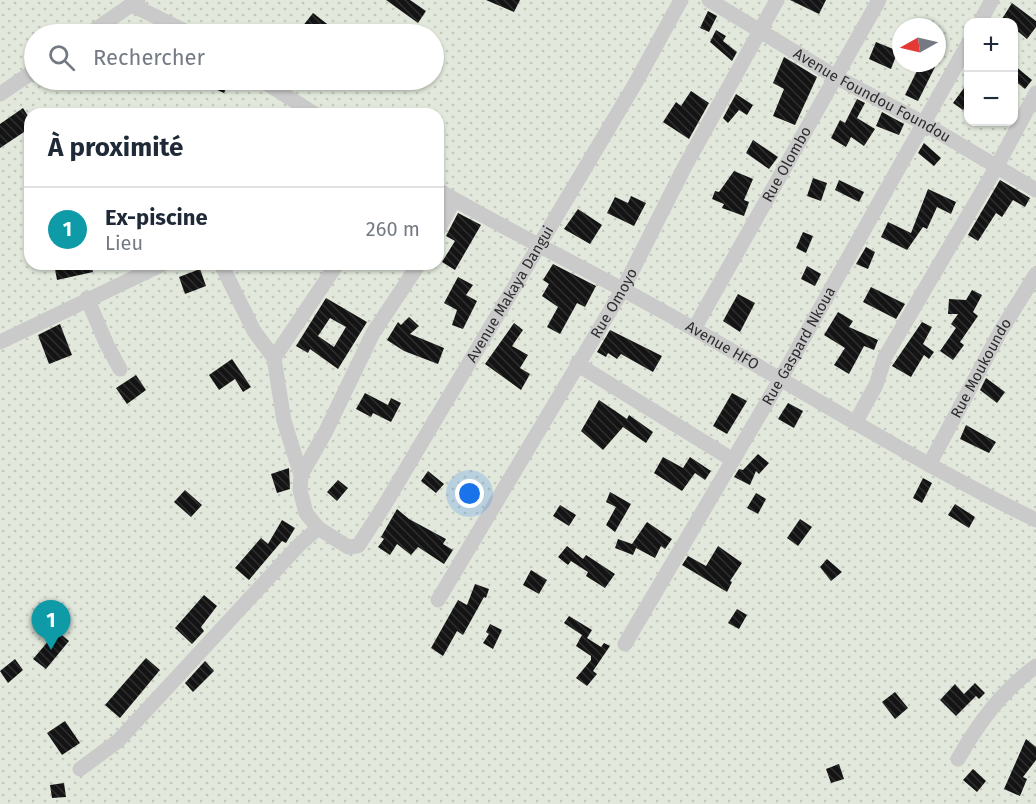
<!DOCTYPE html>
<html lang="fr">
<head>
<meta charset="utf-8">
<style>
	:root { --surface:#fff; --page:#f2f2f3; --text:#1f2937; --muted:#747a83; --line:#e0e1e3; --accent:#d63d42 }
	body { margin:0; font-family:"Fira Sans",sans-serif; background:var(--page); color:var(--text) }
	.controls { position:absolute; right:18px; top:18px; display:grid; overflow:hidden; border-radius:12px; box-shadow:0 2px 4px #0004 }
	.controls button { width:54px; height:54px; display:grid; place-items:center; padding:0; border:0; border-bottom:2px solid var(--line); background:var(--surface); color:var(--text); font:30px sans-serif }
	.compass { position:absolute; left:892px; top:18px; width:54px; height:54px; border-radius:50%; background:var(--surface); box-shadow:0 2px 4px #0004; rotate:262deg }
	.you { position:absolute; left:470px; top:494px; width:21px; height:21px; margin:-15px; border:4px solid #fff; border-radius:50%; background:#1a73e8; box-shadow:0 0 0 9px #1a73e833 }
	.badge { display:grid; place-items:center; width:39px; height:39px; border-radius:50%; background:var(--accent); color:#fff; font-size:20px; font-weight:700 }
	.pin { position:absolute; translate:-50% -50px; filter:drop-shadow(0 2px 3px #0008) }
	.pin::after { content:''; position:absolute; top:32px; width:21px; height:18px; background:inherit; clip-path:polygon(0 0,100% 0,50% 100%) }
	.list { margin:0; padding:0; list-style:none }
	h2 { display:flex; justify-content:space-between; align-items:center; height:78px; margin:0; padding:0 24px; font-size:26px }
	h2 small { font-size:20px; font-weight:400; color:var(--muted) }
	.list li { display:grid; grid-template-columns:39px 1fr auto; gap:18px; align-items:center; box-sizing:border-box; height:84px; padding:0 24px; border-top:2px solid var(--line) }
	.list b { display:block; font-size:22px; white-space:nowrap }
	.list p { margin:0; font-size:20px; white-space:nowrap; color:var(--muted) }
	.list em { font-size:20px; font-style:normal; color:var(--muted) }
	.icon { flex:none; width:33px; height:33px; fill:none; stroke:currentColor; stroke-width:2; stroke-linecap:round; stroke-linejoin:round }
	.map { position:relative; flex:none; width:1036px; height:804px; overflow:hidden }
	.search { position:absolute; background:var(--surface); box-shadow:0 2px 4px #0004; left:24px; top:24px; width:420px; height:66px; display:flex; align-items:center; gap:15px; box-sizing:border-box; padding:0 21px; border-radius:33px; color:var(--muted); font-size:22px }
	.panel { position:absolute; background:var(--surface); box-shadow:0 2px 4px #0004; left:24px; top:108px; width:420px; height:162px; border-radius:18px }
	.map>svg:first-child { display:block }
	.grass { fill:url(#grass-dots); fill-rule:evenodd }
	.building { fill:url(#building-back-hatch); fill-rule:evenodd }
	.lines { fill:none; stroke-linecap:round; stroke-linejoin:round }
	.minor { stroke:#cacaca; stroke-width:15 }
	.labels { text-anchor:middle; stroke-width:6; stroke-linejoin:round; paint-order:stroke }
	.street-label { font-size:15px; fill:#2d2d2d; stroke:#fff }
</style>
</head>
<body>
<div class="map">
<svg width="1036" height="804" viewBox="0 0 1036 804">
	<defs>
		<pattern id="grass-dots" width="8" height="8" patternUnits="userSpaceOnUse" patternTransform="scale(1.5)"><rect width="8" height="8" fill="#e2e9dc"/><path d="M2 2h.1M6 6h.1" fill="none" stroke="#c2c8bd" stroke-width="1.8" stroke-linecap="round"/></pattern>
		<pattern id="building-back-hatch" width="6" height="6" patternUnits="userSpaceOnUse" patternTransform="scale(1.5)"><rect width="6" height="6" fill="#141414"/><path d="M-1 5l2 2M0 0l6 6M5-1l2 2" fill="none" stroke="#2e2e2e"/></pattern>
	</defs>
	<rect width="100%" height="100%" fill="#fff"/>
	<path class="grass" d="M 0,0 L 1036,0 L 1036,804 L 0,804 ZM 968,22 L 1014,22 L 1014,122 L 968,122 ZM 901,27 L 937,27 L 937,63 L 901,63 ZM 34,34 L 434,34 L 434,80 L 34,80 ZM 30,114 L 438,114 L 438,264 L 30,264 Z"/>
	<g class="building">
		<polygon points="386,0 410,0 426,11 418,23"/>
		<polygon points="486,0 520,0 514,12"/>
		<polygon points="790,0 826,0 819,14"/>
		<polygon points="1012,3 1036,21 1036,27 1027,39 1014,28 1014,22 1000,22"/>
		<polygon points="708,11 717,16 709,32 700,28"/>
		<polygon points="313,13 340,34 312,34 302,27"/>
		<polygon points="716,30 726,36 723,41 737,52 732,61 710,42"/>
		<polygon points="876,42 898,51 891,69 869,59"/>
		<polygon points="784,57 817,77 795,125 773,116 784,89 773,83"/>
		<polygon points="921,63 935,67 918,101 905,95"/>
		<polygon points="1014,65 1032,80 1025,89 1014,80"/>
		<polygon points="195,80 230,80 224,93"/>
		<polygon points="969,81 969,103 963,110 953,103"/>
		<polygon points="691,91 709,103 689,139 663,122 676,102 681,106"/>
		<polygon points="736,94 753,105 747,115 739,110 728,123 723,118"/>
		<polygon points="857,99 865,103 857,118 875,129 864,146 851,137 846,147 831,138 840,120 845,123"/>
		<polygon points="23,108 30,119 30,128 0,148 0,124"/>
		<polygon points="882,112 904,124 899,135 876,126"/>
		<polygon points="753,140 778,157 769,169 746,153"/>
		<polygon points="924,143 941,158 934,166 918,153"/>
		<polygon points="734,171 753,179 744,200 749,202 744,216 722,208 724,204 712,199 715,191 719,192"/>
		<polygon points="813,178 827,183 821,201 807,196"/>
		<polygon points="839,180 864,192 859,202 835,190"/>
		<polygon points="1000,180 1030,198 1025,207 1013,200 1002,217 996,213 978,241 968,235"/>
		<polygon points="928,189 956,202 951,214 937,207 927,229 923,227 907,250 881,237 888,222 911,233"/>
		<polygon points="631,196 646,203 634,226 607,213 615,197 628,203"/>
		<polygon points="578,209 602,225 590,244 564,229"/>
		<polygon points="458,213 481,225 455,270 442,262 455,241 446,236"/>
		<polygon points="803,232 813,236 806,253 796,248"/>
		<polygon points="866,247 875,252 868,269 856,264"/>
		<polygon points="54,264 91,264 93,272 57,280"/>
		<polygon points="553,264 596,286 585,307 577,303 560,334 547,327 558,307 542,296 549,284 543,280"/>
		<polygon points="807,266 821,274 815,286 801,279"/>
		<polygon points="200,269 206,286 185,294 179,277"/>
		<polygon points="458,277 473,285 466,295 477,301 463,329 452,325 457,310 444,303"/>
		<polygon points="871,287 905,304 896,319 863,302"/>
		<polygon points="972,290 982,295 973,312 978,316 960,342 964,345 953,360 940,351 956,328 951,324 958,314 948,314 949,299 966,300"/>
		<polygon points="738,294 755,303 740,332 723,321"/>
		<path d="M 326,298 L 367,322 L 338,369 L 310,349 L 308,353 L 296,346 ZM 330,318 L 346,327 L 334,347 L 318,336 Z"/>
		<polygon points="838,312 853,321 849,327 878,340 874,350 864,346 849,374 834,365 845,348 824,335"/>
		<polygon points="409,317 419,326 410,334 444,348 438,364 404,351 387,340 398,322 401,325"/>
		<polygon points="922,322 932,327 923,344 934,352 929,359 924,355 911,377 892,366"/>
		<polygon points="514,323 523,330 512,346 528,355 520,368 530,374 521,390 485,364"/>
		<polygon points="60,324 72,355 49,364 38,335"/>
		<polygon points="610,330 662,356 653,372 621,354 617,359 608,353 606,357 597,352"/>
		<polygon points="232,359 251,387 243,392 235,379 219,390 209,375"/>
		<polygon points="136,375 146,390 127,404 116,388"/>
		<polygon points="986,378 1005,392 997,403 980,390"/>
		<polygon points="365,393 388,405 391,398 401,403 391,422 373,413 371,417 356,409"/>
		<polygon points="732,393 747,401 727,434 713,426"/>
		<polygon points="599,400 627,419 629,415 653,432 646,443 623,427 603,450 581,431"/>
		<polygon points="788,403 803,411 794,428 778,419"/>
		<polygon points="966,425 996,442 989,453 960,439"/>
		<polygon points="758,454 769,463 759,474 756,471 750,485 734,477 739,469 743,470"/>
		<polygon points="663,457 683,468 690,457 711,471 705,480 695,473 682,491 654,473"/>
		<polygon points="289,468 290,489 277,493 271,474"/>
		<polygon points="428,471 444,484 436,493 421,481"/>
		<polygon points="923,478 932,483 922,503 913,498"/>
		<polygon points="338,480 348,488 337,501 327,492"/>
		<polygon points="185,490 202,505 191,517 174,502"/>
		<polygon points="610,492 631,504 615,532 606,525 616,507 606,502"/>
		<polygon points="756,493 766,499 758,514 747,508"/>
		<polygon points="955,504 975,517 969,528 948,515"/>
		<polygon points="560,505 576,515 569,526 553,516"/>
		<polygon points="397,509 409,519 446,539 443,544 453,550 444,564 418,547 411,555 397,544 390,555 378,547 384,539 381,537"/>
		<polygon points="800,519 812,527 798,546 787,538"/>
		<polygon points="282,520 295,528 286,543 282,541 249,580 235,568 261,538 268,544"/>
		<polygon points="647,522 672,539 665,549 661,546 655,558 636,548 633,555 615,548 618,539 632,544"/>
		<polygon points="567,546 583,559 586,555 615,574 605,588 586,576 588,572 571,561 568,565 558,557"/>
		<polygon points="718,546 742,563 730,581 732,582 727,592 682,565 688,556 706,566"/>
		<polygon points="827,559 842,572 831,581 820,567"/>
		<polygon points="531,570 547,580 539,594 523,585"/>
		<polygon points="475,584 489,589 486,598 484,597 463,635 457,631 443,656 431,648 458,600 467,605"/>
		<polygon points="204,595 217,606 201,627 204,631 192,644 175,628"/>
		<polygon points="737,609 747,615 739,629 728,623"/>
		<polygon points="569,616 592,630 587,638 601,647 604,643 610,646 593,671 597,674 587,686 576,678 591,660 591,656 576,646 582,635 564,623"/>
		<polygon points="490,624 502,630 493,649 483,643 489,634 486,632"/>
		<polygon points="57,631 69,641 46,669 33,659"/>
		<polygon points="146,658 160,670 120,718 105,705"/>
		<polygon points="15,659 23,670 8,683 0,671"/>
		<polygon points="205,661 214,671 193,692 185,683"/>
		<polygon points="975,683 985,693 979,699 976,696 956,716 940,700 955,684 964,694"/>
		<polygon points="895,692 908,708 895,719 882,702"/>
		<polygon points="65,721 80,743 62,755 47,733"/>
		<polygon points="1026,739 1036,747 1036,760 1023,777 1027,779 1020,796 1004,789"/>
		<polygon points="839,764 844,779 831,783 826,769"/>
		<polygon points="973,769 986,781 977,792 963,780"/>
		<polygon points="64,783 66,797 52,798 50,785"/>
	</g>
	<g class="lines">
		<g class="minor">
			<path id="s1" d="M 709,0 L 836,77 L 925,124 L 1036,190"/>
			<polyline points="132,5 191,34"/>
			<polyline points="980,22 992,0"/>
			<polyline points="89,34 138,0"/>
			<polyline points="261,80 315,114"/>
			<polyline points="0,94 34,71"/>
			<path id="s2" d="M 438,190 C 522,239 610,280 694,329 C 808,394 918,463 1036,520"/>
			<polyline points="438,230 454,200"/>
			<polyline points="221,264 254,331 274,358 284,421 301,475"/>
			<path id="s3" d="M 419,264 L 373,333 L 326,431 L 301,475 L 300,490 L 306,513 L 318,528 L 348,547 L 358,546 L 384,506 L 635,84 L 681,0"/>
			<polyline points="87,298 107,345 120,369"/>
			<path id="s4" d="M 694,329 L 879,0"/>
			<polyline points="0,342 163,264"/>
			<polyline points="274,358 337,264"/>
			<polyline points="577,364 733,460"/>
			<polyline points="855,423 876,385 885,357 997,166 1036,93"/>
			<path id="s5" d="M 929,465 L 1000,332 L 1036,274"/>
			<path id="s6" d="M 438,600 L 623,289 L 684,168 L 777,0"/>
			<path id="s7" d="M 625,644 L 780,380 L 968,44"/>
			<path d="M 958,759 C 979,722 1002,691 1036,666"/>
			<polyline points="80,769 118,741 299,545 318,528"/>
		</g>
	</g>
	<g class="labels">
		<g class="street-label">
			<text dy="5" stroke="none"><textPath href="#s1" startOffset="189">Avenue Foundou Foundou</textPath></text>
			<text dy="5" stroke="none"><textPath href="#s4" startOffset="189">Rue Olombo</textPath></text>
			<text dy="5" stroke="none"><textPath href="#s3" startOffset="640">Avenue Makaya Dangui</textPath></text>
			<text dy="5" stroke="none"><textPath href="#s6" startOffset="345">Rue Omoyo</textPath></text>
			<text dy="5" stroke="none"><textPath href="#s2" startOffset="324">Avenue HFO</textPath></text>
			<text dy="5" stroke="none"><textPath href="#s7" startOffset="345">Rue Gaspard Nkoua</textPath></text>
			<text dy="5" stroke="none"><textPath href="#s5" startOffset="110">Rue Moukoundo</textPath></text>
		</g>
	</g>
</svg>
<div class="controls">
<button>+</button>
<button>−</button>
</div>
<svg class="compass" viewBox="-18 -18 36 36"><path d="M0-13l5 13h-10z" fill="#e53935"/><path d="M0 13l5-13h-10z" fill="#747a83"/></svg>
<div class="you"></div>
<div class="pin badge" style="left:51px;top:650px;background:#0f9aa8">1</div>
<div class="search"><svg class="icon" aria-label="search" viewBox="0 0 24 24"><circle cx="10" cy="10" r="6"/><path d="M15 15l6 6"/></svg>Rechercher</div>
<section class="panel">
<h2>À proximité<small></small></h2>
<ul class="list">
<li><span class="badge" style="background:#0f9aa8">1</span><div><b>Ex-piscine</b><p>Lieu</p></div><em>260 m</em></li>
</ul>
</section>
</div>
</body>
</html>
